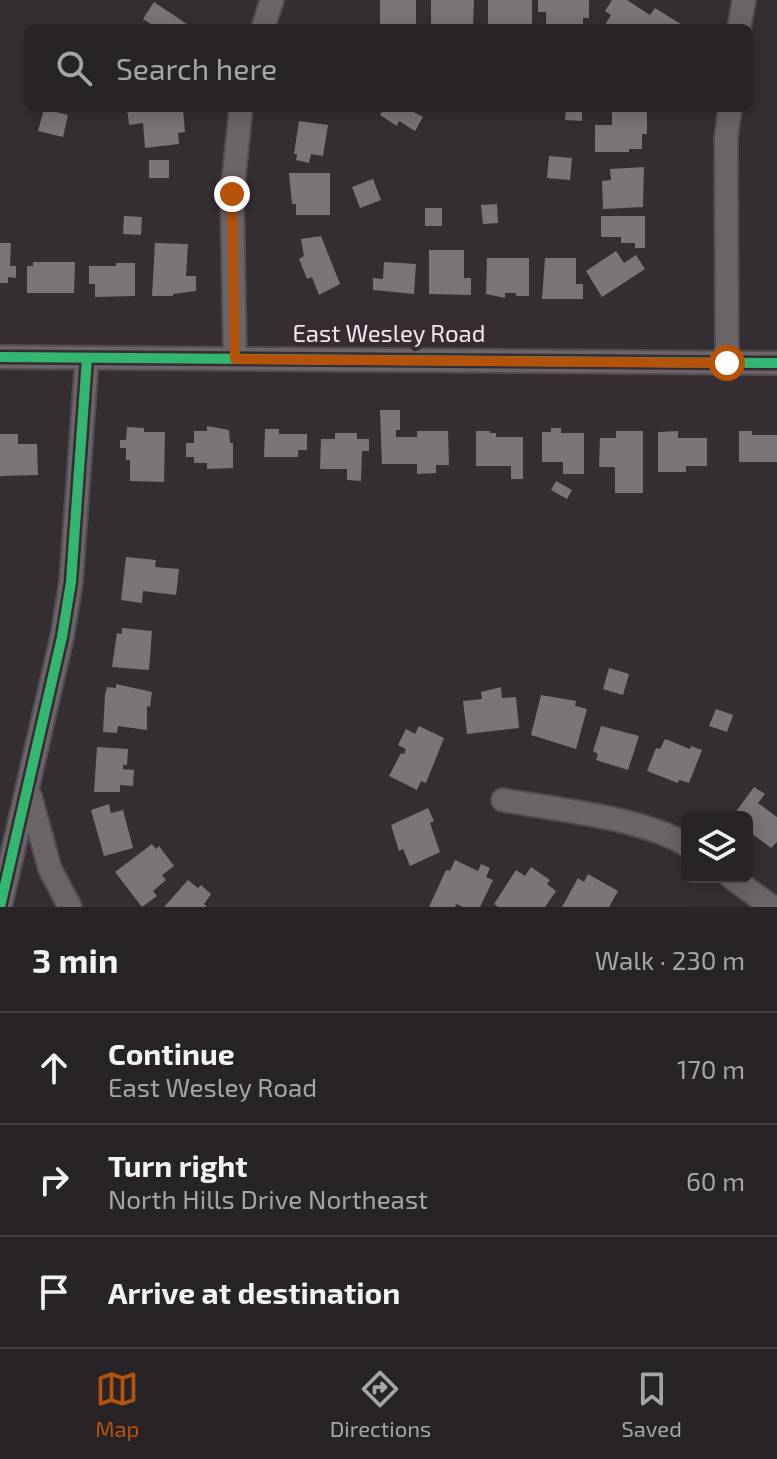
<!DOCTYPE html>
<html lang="en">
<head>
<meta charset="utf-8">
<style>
	:root { --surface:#282326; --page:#342f32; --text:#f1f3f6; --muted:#a5a4a7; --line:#444043; --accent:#b45309 }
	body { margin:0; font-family:"Exo 2",sans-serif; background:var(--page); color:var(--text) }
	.controls { position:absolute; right:24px; bottom:24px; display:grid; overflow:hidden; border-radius:12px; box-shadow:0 4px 20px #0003 }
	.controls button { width:72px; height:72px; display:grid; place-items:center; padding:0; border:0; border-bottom:2px solid var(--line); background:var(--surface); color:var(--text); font:40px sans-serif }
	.stop { position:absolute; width:24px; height:24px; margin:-18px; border:6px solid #b45309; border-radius:50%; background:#fff }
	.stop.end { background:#b45309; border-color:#fff; box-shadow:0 2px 8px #0008 }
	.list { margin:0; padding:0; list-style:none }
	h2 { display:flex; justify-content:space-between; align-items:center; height:104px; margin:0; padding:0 32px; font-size:34px }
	h2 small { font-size:26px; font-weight:400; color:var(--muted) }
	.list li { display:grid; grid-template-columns:52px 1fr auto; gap:24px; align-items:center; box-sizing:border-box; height:112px; padding:0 32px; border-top:2px solid var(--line) }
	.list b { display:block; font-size:30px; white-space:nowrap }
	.list p { margin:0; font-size:26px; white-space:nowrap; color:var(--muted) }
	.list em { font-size:26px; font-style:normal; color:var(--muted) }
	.icon { flex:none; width:44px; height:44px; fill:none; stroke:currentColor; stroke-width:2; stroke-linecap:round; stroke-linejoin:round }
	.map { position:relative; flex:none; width:777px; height:907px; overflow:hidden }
	.search { position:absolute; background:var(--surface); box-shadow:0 4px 20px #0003; left:24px; right:24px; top:24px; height:88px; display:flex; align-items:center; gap:20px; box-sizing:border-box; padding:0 28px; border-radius:12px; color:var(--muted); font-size:30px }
	.sheet { height:440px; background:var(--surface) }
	nav { display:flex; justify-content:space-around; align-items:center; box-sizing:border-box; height:112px; border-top:2px solid var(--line); background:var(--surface); font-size:22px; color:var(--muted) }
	nav a { display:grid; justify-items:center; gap:4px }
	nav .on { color:var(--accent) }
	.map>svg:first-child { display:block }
	.building { fill:#7b7579 }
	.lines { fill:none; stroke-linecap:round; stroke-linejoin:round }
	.street-casing { stroke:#534d51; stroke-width:26 }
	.street { stroke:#6b6569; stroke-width:22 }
	.cycleway-casing { stroke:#382c34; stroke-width:15 }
	.cycleway { stroke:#33b770; stroke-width:10 }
	.route { stroke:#b45309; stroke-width:10 }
	.labels { text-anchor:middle; stroke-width:8; stroke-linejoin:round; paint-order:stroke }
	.street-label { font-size:24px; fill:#efe7ed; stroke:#382c34 }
</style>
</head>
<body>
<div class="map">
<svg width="777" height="907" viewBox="0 0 777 907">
	<rect width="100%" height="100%" fill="#352f33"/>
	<g class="building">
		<rect x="380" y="0" width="36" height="28"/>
		<polygon points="431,0 474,0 473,28 431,26"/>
		<rect x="488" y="0" width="44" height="28"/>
		<polygon points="538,0 589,0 589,18 583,18 583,28 546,28 546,12 538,12"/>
		<polygon points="612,0 627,0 650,15 655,8 687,28 610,28 605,25 611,15 605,11"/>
		<polygon points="154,2 193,28 149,28 151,24 143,19"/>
		<polygon points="127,108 183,108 185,132 178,133 179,144 145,148 143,123 129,125"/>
		<polygon points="384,108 406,108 423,117 415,131 399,121 397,126 380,115"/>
		<polygon points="566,108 582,108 582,121 565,120"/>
		<polygon points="44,109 68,115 63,137 38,131"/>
		<polygon points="612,112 647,112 647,134 642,134 642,149 629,149 629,152 595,152 595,125 612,125"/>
		<polygon points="299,121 328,125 323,156 311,154 309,163 296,160 297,154 294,154"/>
		<polygon points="549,156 572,158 570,180 547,178"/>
		<rect x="149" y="160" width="20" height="18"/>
		<polygon points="644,167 643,207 603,209 602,181 611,180 610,169"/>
		<polygon points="289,173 330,173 330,215 296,215 296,204 292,204"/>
		<polygon points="373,179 381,200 360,208 352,187"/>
		<polygon points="497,204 498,223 483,224 481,205"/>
		<rect x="425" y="208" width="17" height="18"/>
		<polygon points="124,216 142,217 141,235 123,234"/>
		<polygon points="601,216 645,216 645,248 635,248 635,243 621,243 621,237 601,237"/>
		<polygon points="321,236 340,284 319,295 312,277 307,279 299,259 304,256 301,239"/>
		<polygon points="0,243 11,243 10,266 16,266 16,278 8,277 8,283 0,283"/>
		<polygon points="155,243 188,244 186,276 196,276 196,291 173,294 173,296 152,296"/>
		<polygon points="429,250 464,250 464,278 471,278 471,295 429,294"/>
		<polygon points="616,251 624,263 636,255 645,269 602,297 586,271"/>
		<polygon points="487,258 529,258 529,296 516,296 516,293 505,293 505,298 486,294"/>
		<polygon points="545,258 576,258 576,284 583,284 583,299 542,299"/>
		<polygon points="33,262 75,262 74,293 27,293 27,266 33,266"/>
		<polygon points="384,262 416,264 414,294 373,290 373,278 383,279"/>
		<polygon points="116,263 135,263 135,296 95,297 95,284 89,284 89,266 116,266"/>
		<polygon points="380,410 400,410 400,430 396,430 396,437 417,437 417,431 448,431 449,465 436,465 436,473 417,474 417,464 382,464"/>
		<polygon points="207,426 229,430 230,443 233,443 233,468 207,469 207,463 194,463 194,457 186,457 186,443 194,443 194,431 207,431"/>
		<polygon points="127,427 144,428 144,432 165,432 164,482 130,481 130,460 126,460 126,448 120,448 120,440 126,440"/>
		<polygon points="551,428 561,428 561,433 584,433 584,474 563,474 563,462 542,462 542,432 551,432"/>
		<polygon points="265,429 279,429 279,434 307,434 307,450 298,450 298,457 264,457"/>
		<polygon points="476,431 490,431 490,433 496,433 496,437 523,437 523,479 511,479 511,466 476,466"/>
		<polygon points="616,431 643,431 643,493 615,493 615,467 599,467 600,438 616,438"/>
		<polygon points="678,431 678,438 707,438 707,466 686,466 686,472 658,472 658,432"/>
		<polygon points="739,431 752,431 752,435 777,435 777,462 739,462"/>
		<polygon points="335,433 357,433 357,439 369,439 369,451 362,451 361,481 347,480 347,469 320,469 321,439 335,439"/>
		<polygon points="0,434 18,434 18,444 37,444 38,475 0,476"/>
		<polygon points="556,481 572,490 567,499 551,490"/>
		<polygon points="126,557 156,560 155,567 179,569 176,595 143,591 142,603 121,600"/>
		<polygon points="122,628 152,631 149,670 112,667 117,633 122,634"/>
		<polygon points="609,668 629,674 623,695 603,689"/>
		<polygon points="116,684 152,692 150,707 147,706 147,730 118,726 117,733 103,732 105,695 107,687 116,688"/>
		<polygon points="501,687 502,698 516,697 519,728 467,734 463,701 482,699 481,692"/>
		<polygon points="541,695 576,701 575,706 587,709 576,749 531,735"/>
		<polygon points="716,709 733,715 727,732 709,726"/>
		<polygon points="419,726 444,738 426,783 421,781 417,790 389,776 401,753 404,754 406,749 398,745 406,729 415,734"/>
		<polygon points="601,726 639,736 628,770 596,760 598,754 593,751"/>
		<polygon points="665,739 690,749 691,746 702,750 689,783 679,780 678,783 647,771 656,748 660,749"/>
		<polygon points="97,747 128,749 127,765 123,765 123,769 134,770 133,786 120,785 120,792 94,792"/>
		<polygon points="754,787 765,794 758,803 777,817 777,842 771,848 747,830 747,817 732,817"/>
		<polygon points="109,804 111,813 123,810 133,848 104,856 91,810"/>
		<polygon points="428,808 434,821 430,823 440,852 410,866 403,849 399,851 391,825"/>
		<polygon points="152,844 156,849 159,846 174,866 162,875 166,880 153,891 157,896 142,907 115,872"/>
		<polygon points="455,860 478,871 481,864 490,868 486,877 493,880 480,907 463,907 456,904 455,907 429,907 446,870 450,871"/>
		<polygon points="531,867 550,880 547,884 556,891 545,907 498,907 494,904 516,870 525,876"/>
		<polygon points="588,874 618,891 609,907 562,907 578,878 584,882"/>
		<polygon points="188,880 198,888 201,885 211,894 204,904 207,907 164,907"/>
	</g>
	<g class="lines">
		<g class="street-casing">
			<g id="street">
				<polyline points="263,28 272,0"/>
				<polyline points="739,28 744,0"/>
				<polyline points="0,357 777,363"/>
				<polyline points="235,359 232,194 241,108"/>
				<polyline points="727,363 726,138 730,108"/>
				<polyline points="30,796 50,869 70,907"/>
				<path d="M 503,800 C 557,810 640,817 687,845"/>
				<polyline points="731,877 772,907"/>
				<polyline points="0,907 62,637 71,582 87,358"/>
			</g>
		</g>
		<use href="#street" class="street"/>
		<g class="cycleway-casing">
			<g id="cycleway">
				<polyline points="0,357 777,363"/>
				<polyline points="0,907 62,637 71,582 87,358"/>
			</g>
		</g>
		<use href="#cycleway" class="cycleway"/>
	</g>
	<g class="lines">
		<polyline class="route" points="232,194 235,359 727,363"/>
	</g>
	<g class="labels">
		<g class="street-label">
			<text x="389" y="342">East Wesley Road</text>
		</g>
	</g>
</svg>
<div class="controls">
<button><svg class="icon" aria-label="layers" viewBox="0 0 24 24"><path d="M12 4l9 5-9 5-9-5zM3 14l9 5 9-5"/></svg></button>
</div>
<div class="stop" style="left:727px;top:363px"></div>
<div class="stop end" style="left:232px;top:194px"></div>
<div class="search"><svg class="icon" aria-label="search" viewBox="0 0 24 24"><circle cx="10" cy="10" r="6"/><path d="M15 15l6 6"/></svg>Search here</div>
</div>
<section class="sheet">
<h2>3 min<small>Walk · 230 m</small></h2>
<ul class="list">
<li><svg class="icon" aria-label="ahead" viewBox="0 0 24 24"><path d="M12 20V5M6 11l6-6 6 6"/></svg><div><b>Continue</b><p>East Wesley Road</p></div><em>170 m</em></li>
<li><svg class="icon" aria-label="right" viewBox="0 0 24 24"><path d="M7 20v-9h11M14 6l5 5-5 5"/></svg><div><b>Turn right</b><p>North Hills Drive Northeast</p></div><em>60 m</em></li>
<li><svg class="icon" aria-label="arrive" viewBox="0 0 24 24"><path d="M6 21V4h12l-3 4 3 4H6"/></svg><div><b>Arrive at destination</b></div></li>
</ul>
</section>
<nav>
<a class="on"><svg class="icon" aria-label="map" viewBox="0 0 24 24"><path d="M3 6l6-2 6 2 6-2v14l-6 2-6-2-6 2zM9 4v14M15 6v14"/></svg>Map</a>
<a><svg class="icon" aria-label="directions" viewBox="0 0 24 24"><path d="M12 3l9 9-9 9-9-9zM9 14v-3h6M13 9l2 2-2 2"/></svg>Directions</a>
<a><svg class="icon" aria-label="saved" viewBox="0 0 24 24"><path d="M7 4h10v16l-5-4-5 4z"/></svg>Saved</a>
</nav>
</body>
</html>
